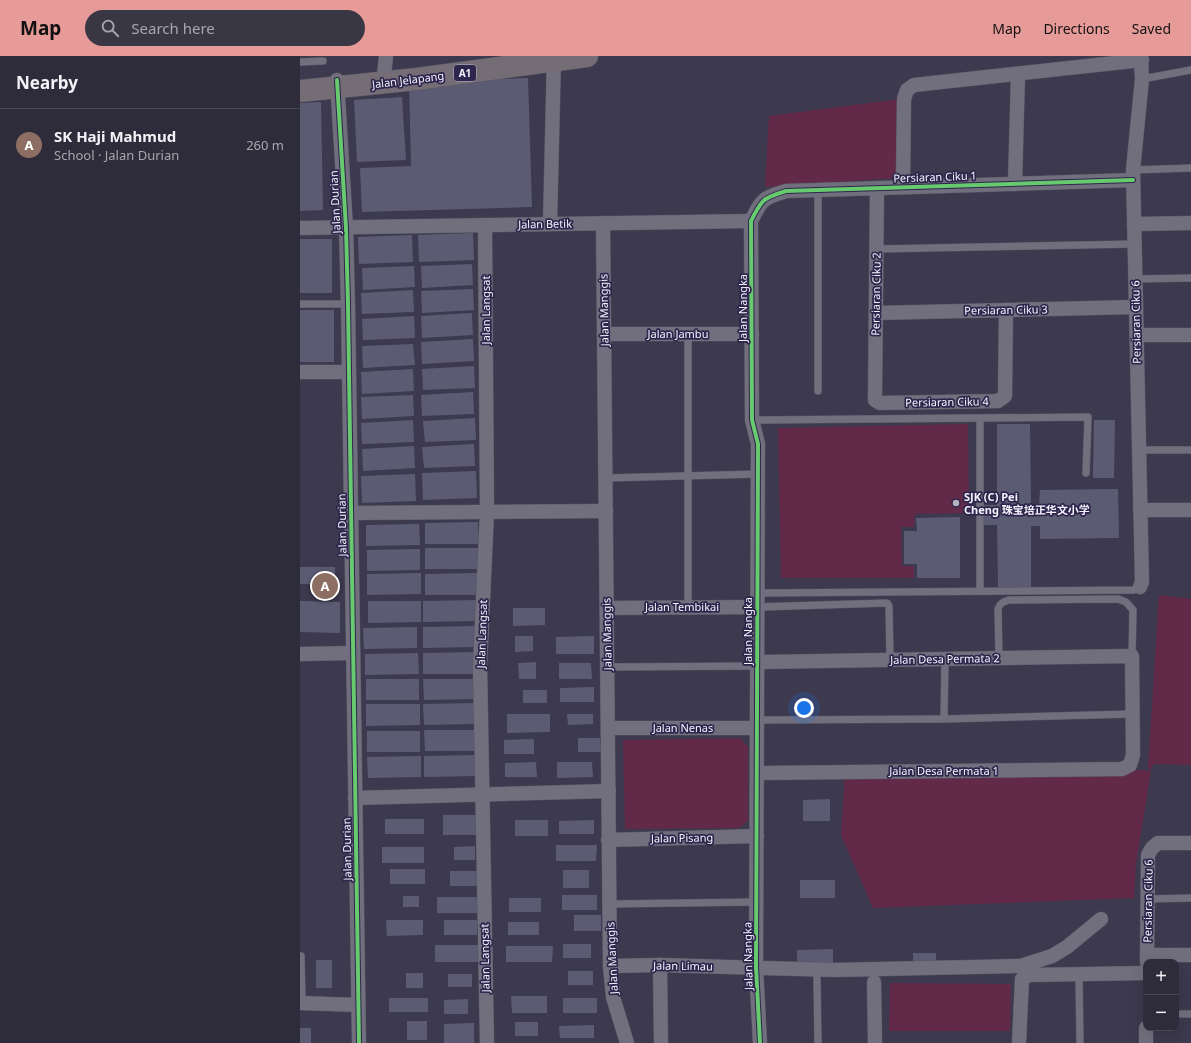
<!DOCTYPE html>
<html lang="en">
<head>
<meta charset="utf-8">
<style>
	:root { --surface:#2e2b3a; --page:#3a3745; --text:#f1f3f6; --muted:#a7a7af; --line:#494754; --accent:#e69b98 }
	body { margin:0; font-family:"Noto Sans","Noto Sans SC",sans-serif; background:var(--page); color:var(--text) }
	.controls { position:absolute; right:12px; bottom:12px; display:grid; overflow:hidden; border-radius:8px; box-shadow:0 4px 16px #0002 }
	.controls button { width:36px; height:36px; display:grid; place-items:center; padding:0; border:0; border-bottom:1px solid var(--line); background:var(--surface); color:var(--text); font:20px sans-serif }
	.you { position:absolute; left:504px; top:652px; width:14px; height:14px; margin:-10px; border:3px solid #fff; border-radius:50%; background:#1a73e8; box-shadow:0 0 0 6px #1a73e833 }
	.badge { display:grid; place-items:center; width:26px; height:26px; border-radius:50%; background:var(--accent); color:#fff; font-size:13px; font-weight:700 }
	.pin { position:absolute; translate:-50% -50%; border:2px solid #fff; box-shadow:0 1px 4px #0006 }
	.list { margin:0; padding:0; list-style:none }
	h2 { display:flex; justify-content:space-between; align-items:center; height:52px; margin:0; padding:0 16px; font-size:17px }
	h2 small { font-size:13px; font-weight:400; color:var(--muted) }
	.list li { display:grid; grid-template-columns:26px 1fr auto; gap:12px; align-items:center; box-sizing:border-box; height:72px; padding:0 16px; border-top:1px solid var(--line) }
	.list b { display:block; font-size:15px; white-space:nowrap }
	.list p { margin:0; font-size:13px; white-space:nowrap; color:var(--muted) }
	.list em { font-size:13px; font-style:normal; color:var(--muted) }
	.icon { flex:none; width:22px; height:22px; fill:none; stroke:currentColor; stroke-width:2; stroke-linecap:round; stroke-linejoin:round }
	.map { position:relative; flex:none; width:891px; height:987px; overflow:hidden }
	header { display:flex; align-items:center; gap:24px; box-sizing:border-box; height:56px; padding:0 20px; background:var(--accent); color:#111 }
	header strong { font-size:19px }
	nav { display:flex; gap:22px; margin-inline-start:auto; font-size:14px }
	.search { width:280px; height:36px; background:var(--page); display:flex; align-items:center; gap:10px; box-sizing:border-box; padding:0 14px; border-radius:22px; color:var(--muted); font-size:15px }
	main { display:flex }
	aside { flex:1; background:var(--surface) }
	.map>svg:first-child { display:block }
	.green { fill:#632949 }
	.building { fill:#5b5c73 }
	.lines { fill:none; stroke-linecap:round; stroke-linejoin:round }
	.service-casing { stroke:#575563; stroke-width:8 }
	.minor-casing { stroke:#575563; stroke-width:15 }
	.primary-casing { stroke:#575563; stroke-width:23 }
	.service { stroke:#716f7e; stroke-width:7 }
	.minor { stroke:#716f7e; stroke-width:14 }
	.primary { stroke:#746d76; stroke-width:22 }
	.cycleway-casing { stroke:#2e264c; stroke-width:6 }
	.cycleway { stroke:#67ca6e; stroke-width:4 }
	.poi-dot { fill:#b4b2c0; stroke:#2e264c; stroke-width:1.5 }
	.labels { text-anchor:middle; stroke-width:3.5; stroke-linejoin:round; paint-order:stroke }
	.shield { fill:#2e264c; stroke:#b9b6c8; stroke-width:1 }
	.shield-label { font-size:10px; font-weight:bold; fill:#f4f3fd }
	.street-label { font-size:11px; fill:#f4f3fd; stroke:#2e264c }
	.poi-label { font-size:11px; font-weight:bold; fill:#f4f3fd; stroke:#2e264c; text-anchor:start }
</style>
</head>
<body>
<header>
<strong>Map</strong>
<div class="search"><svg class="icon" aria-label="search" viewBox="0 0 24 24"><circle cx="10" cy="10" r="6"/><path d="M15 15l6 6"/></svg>Search here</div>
<nav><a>Map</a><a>Directions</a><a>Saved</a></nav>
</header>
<main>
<aside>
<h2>Nearby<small></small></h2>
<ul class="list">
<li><span class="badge" style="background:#8d6e63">A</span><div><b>SK Haji Mahmud</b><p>School · Jalan Durian</p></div><em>260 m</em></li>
</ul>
</aside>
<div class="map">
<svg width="891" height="987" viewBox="0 0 891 987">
	<rect width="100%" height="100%" fill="#3d394e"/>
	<g class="green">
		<polygon points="600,43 595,122 465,131 469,60"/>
		<polygon points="668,368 669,457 615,458 614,471 601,471 602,510 614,510 614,522 481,522 478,372"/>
		<polygon points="859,539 891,543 891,709 854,708 850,714 848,712"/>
		<polygon points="440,682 448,691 448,765 439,772 325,773 323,684"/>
		<polygon points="827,713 851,715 836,808 834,842 573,852 541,779 545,718"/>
		<polygon points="590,927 711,928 710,975 589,975"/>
	</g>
	<g class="building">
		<polygon points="228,22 232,151 62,156 60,112 111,110 109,26"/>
		<polygon points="102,41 106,104 57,106 54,44"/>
		<polygon points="21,46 23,154 0,155 0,47"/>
		<polygon points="173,177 174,204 119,206 118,179"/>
		<polygon points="112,179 113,206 59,208 58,181"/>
		<rect x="0" y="183" width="32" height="54"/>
		<polygon points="172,208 173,229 122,232 121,210"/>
		<polygon points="114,210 115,231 63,234 62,212"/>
		<polygon points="173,233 174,254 122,257 121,235"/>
		<polygon points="113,234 114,256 62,258 61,237"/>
		<rect x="0" y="254" width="34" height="52"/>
		<polygon points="172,257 173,279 122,282 121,260"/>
		<polygon points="114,260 115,282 63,284 62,263"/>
		<polygon points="173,283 174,305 122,308 121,286"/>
		<polygon points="113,288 115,309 63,312 62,290"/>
		<polygon points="174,310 175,332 123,334 122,313"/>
		<polygon points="113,313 114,335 62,338 61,316"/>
		<polygon points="173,336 174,358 122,360 121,339"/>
		<polygon points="113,339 114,360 62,363 61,341"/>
		<polygon points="175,362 176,384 125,386 123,365"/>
		<polygon points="113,364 114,386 62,388 61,367"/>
		<polygon points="794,364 815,364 814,422 793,422"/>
		<polygon points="697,368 730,368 731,449 739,449 740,434 818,433 819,482 740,483 740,470 731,470 731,531 698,531 697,469 679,469 679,449 697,449"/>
		<polygon points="174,388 175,410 124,412 122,391"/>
		<polygon points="114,390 115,412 63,415 62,393"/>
		<polygon points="176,415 177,442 123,444 122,417"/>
		<polygon points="115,418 116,445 62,447 61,420"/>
		<polygon points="660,461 660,522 617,522 617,508 604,508 604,475 617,475 616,462"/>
		<polygon points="178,466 179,488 125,488 125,467"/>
		<polygon points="119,468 120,489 66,490 66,469"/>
		<polygon points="125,492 178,492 179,513 125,513"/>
		<polygon points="120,493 120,514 67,515 67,494"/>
		<rect x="0" y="511" width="35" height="17"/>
		<polygon points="121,517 121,538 67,539 67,518"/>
		<polygon points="178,517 178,539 125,539 125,518"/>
		<polygon points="177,544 177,565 123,566 123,545"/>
		<polygon points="0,545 40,546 40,577 0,576"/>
		<polygon points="68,545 121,545 121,566 68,567"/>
		<polygon points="213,552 245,552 245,569 213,570"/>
		<polygon points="176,570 176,591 123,592 123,571"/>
		<polygon points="117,571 117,592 64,593 63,572"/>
		<polygon points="215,580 233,580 233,595 215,596"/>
		<polygon points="294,580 294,598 256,598 256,581"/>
		<polygon points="176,596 177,618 123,618 123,597"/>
		<polygon points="118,597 119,618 65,619 65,598"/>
		<polygon points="236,606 236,623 219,623 218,607"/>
		<polygon points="259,607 291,607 292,623 259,623"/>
		<rect x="66" y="623" width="53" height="21"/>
		<polygon points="123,623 177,623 177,643 124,644"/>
		<polygon points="294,631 294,646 260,646 260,632"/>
		<rect x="223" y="634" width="24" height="13"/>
		<polygon points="177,647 177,668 124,669 123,648"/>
		<polygon points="66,648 120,648 120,669 66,670"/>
		<polygon points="207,658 250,658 250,676 207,677"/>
		<polygon points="267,658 293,658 293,668 268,669"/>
		<polygon points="124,674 178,674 178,695 125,695"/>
		<rect x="67" y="675" width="53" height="21"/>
		<polygon points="278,682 300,682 301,696 278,696"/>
		<polygon points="234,683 234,698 204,698 204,684"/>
		<polygon points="177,699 178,720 124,721 124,700"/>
		<polygon points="121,700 121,721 68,722 67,701"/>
		<polygon points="236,706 237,721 205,721 205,707"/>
		<polygon points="257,706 292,706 293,721 257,722"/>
		<polygon points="530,743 530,765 503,765 503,744"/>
		<rect x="143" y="759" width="35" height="20"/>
		<rect x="85" y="763" width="39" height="15"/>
		<rect x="215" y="764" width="33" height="16"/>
		<polygon points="294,764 294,778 259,778 259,765"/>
		<polygon points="256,789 297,789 296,805 256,805"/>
		<polygon points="175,790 175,804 154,804 154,791"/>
		<rect x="82" y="791" width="42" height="16"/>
		<rect x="90" y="813" width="35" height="15"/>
		<rect x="263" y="814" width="26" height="18"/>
		<rect x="150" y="815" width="32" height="15"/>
		<rect x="500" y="824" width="35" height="18"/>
		<rect x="262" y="839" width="35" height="15"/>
		<rect x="103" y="840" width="16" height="11"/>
		<rect x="137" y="841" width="44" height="16"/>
		<rect x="209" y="842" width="32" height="14"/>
		<rect x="274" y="859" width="27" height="16"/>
		<polygon points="86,864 123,864 123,879 87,880"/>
		<rect x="144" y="864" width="33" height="15"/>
		<rect x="208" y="866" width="31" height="13"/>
		<rect x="263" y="888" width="28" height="14"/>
		<rect x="135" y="889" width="43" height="17"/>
		<polygon points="206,890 253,890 252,906 206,906"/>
		<polygon points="533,893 533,908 497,909 497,894"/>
		<polygon points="613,897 636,897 636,910 613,911"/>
		<rect x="16" y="904" width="16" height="28"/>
		<rect x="268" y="915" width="25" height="14"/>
		<rect x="106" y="917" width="17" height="15"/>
		<rect x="148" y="918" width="24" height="13"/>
		<polygon points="211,940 247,940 247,957 212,957"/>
		<rect x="89" y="942" width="39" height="14"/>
		<rect x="263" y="942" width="34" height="15"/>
		<polygon points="168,943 168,958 144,958 144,944"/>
		<rect x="107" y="965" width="20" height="19"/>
		<rect x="215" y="966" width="23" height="14"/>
		<polygon points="174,967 174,987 144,987 144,968"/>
		<polygon points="294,969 294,982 260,982 259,970"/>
		<rect x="0" y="972" width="11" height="15"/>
	</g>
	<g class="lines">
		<g class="service-casing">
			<g id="service">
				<polyline points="0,6 23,5"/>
				<polyline points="842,23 891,14"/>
				<polyline points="833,114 891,112"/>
				<polyline points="518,134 518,335"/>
				<polyline points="577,193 835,188"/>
				<polyline points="836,223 891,222"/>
				<polyline points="0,248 48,248"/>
				<polyline points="452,364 788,361 786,417"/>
				<polyline points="839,394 891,394"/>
				<polyline points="306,422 458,418"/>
				<polyline points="680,535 680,363"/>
				<polyline points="458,537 833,534 837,533 840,531"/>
				<polyline points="388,551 388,278"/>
				<polyline points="458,551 587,547 589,550 590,604"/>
				<path d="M 699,602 L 698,553 C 700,547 703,546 709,544 L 818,543 L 826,546 L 833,554 L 832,600"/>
				<polyline points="645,604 644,663 832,658"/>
				<polyline points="308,611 457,610"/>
				<polyline points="457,664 644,663"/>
				<polyline points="848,843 891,842"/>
				<polyline points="310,848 456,846"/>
				<polyline points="1,900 2,947"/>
				<polyline points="779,918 780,987"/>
				<polyline points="517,922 518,987"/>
				<polyline points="876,958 891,958"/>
			</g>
		</g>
		<g class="minor-casing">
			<g id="minor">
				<polyline points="84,20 86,0"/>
				<polyline points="37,24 46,172 48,248 59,987"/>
				<polyline points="715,128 718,18"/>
				<polyline points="603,131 604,43 607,34 614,29 842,4"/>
				<polyline points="577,132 575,344 580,347 698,345 705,340 706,254"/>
				<polyline points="303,167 310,910 313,941 327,987"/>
				<polyline points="250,168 254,0"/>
				<polyline points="834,168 891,167"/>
				<polyline points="185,169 187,456 180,609 187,987"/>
				<polyline points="0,172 451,165"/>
				<polyline points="576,257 836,251"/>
				<polyline points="304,278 452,278"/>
				<polyline points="837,279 891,279"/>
				<polyline points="0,316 49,316"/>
				<polyline points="840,454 891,454"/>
				<polyline points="51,457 306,455"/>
				<polyline points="840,531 842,526 833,114 842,23 841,0"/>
				<polyline points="307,552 458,551"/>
				<polyline points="0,598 53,597"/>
				<polyline points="308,672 457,672"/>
				<polyline points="457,717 822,713 830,709 833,699 832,600 457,606"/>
				<polyline points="55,742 309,735"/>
				<polyline points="308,784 457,780"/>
				<polyline points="847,899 891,899"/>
				<polyline points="847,906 848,799 852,792 858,787 891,787"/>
				<polyline points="360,909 361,987"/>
				<polyline points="310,910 360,909 535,914 721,910 752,900 767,891 801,863"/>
				<polyline points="574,926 575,987"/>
				<polyline points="0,947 58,949"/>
				<path d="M 460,987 L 456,911 L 458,388 L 452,364 L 451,165 C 462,143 463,142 486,135 L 833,124"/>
				<polyline points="719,987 722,923 729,919 846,917"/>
				<polyline points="846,987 846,972"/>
			</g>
		</g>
		<g class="primary-casing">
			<polyline id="primary" points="0,35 117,23 287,0"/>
		</g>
		<use href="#service" class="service"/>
		<use href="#minor" class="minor"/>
		<use href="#primary" class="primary"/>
		<g class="cycleway-casing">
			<g id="cycleway">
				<polyline points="37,24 46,172 48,248 59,987"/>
				<path d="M 460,987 L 456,911 L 458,388 L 452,364 L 451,165 C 462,143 463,142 486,135 L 833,124"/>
			</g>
		</g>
		<use href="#cycleway" class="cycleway"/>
	</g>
	<circle class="poi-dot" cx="656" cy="447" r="4"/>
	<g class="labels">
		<rect class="shield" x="154" y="9" width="22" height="16" rx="3"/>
		<g class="shield-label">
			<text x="165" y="21">A1</text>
		</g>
		<g class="street-label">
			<text transform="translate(108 24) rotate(-7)" y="4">Jalan Jelapang</text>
			<text transform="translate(635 121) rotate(-2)" y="4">Persiaran Ciku 1</text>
			<text transform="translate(35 146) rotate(-93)" y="4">Jalan Durian</text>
			<text transform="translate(245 168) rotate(-1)" y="4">Jalan Betik</text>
			<text transform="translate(576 238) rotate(-89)" y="4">Persiaran Ciku 2</text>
			<text transform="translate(443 252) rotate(-90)" y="4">Jalan Nangka</text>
			<text transform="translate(186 254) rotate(-90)" y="4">Jalan Langsat</text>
			<text transform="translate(304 254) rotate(-91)" y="4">Jalan Manggis</text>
			<text transform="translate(706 254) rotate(-1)" y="4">Persiaran Ciku 3</text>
			<text transform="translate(836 266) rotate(-91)" y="4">Persiaran Ciku 6</text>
			<text x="378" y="282">Jalan Jambu</text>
			<text transform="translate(647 346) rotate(-1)" y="4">Persiaran Ciku 4</text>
			<text transform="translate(42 469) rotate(-91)" y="4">Jalan Durian</text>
			<text x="382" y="555">Jalan Tembikai</text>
			<text transform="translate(448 575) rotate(-90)" y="4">Jalan Nangka</text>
			<text transform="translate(182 578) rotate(-88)" y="4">Jalan Langsat</text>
			<text transform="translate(307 578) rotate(-91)" y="4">Jalan Manggis</text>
			<text transform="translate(645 603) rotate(-1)" y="4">Jalan Desa Permata 2</text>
			<text x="383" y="676">Jalan Nenas</text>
			<text x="644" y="719">Jalan Desa Permata 1</text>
			<text transform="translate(382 782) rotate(-1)" y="4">Jalan Pisang</text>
			<text transform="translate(47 793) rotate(-91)" y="4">Jalan Durian</text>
			<text transform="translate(848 845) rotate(-89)" y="4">Persiaran Ciku 6</text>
			<text transform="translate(448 900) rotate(-91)" y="4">Jalan Nangka</text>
			<text transform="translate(185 902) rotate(-91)" y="4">Jalan Langsat</text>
			<text transform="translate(312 902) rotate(-93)" y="4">Jalan Manggis</text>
			<text transform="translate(383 910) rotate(1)" y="4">Jalan Limau</text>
		</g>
		<g class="poi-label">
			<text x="664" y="445">SJK (C) Pei<tspan x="664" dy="13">Cheng 珠宝培正华文小学</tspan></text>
		</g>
	</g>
</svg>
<div class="controls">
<button>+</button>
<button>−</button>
</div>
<div class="you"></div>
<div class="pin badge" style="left:25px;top:530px;background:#8d6e63">A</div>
</div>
</main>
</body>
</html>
